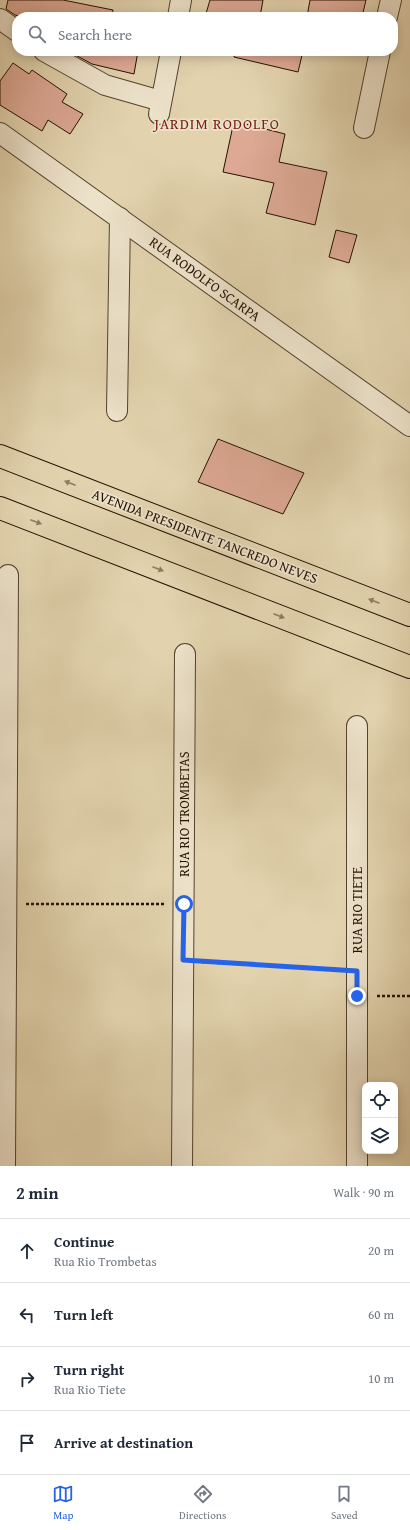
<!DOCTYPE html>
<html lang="en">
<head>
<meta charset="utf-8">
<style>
	:root { --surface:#fff; --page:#f2f2f3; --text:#1f2937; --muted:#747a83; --line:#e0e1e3; --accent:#2563eb }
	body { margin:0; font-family:"Gentium Book Plus",serif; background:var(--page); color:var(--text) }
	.controls { position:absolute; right:12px; bottom:12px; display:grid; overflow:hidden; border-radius:8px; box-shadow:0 2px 10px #0003 }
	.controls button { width:36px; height:36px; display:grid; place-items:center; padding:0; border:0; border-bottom:1px solid var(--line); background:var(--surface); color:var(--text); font:20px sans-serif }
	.stop { position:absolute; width:12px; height:12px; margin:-9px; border:3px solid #2563eb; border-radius:50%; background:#fff }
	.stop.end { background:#2563eb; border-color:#fff; box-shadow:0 1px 4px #0008 }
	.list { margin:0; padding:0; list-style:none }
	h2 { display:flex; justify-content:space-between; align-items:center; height:52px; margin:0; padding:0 16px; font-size:17px }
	h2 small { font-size:13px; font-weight:400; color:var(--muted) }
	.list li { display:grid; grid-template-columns:26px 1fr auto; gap:12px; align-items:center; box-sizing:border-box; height:64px; padding:0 16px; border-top:1px solid var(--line) }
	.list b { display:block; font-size:15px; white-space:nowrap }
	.list p { margin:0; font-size:13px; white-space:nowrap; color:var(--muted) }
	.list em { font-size:13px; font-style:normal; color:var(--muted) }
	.icon { flex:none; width:22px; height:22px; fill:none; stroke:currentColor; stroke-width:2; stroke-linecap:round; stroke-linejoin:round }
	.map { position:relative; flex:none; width:410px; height:1166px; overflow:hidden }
	.search { position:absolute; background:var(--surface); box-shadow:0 2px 10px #0003; left:12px; right:12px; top:12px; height:44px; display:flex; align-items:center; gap:10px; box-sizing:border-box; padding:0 14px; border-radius:16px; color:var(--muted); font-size:15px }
	.sheet { height:308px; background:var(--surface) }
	nav { display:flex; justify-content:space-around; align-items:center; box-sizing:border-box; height:56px; border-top:1px solid var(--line); background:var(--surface); font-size:11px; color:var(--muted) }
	nav a { display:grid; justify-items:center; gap:2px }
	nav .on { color:var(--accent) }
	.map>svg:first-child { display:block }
	.building { fill:#dda894; stroke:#241102 }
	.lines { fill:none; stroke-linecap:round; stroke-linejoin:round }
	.street-casing { stroke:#54422d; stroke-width:22 }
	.primary-casing { stroke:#241102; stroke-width:24 }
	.path { stroke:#241102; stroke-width:2.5; stroke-dasharray:3 2; stroke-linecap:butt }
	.street { stroke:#ece2ca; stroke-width:20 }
	.primary { stroke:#e2d3ae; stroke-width:22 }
	.oneway { fill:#8c7c61 }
	.route { stroke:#2563eb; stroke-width:5 }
	.labels { text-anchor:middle; stroke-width:3.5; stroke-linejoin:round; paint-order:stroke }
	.street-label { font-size:14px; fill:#241102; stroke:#ece2ca }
	.neighbourhood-label { font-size:15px; letter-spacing:1px; fill:#7a1f14; stroke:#ece2ca }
</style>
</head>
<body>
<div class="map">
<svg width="410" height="1166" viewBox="0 0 410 1166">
	<rect width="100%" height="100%" fill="#e2d3ae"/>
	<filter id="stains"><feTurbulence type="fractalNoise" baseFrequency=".005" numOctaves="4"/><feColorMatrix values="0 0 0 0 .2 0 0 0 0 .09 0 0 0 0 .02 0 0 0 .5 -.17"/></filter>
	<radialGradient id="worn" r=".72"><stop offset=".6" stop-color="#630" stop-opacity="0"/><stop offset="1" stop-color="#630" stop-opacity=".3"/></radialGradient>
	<g class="building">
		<polygon points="8,0 63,0 113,10 112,17 22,17 15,15 6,9"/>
		<polygon points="210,0 263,0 260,17 205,17"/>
		<polygon points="310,0 366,0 362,17 307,17"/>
		<polygon points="68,51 138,51 134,74 92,64"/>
		<polygon points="235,51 303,51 298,72 234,57"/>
		<polygon points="13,63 29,74 32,70 67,94 62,102 83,114 70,134 48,120 42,131 0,105 0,81"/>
		<polygon points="234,121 285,134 279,162 327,172 315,225 266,213 274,183 223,172"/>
		<polygon points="336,230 357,235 349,263 329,257"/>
		<polygon points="218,439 304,473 283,514 198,482"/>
	</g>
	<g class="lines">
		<g class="street-casing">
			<g id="street">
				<polyline points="178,17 181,0"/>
				<polyline points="387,17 391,0"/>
				<polyline points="0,19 17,31"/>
				<polyline points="44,51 105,85 161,101"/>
				<polyline points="159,114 171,51"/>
				<polyline points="364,128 380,51"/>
				<polyline points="0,133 410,426"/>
				<polyline points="117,411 120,218"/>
				<polyline points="357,726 357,1166"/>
				<polyline points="5,1166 8,575"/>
				<polyline points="182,1166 185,654"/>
			</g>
		</g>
		<g class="primary-casing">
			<g id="primary">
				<polyline points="0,456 410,615"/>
				<polyline points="0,508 410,667"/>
			</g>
		</g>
		<g class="path">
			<polyline points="26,904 165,904"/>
			<polyline points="202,962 338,970"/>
			<polyline points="377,996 410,996"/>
		</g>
		<use href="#street" class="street"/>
		<use href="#primary" class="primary"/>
	</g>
	<defs><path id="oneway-solid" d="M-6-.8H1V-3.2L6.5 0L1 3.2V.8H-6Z"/></defs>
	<g class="oneway">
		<use href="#oneway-solid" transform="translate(70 483) rotate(-159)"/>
		<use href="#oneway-solid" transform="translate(36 522) rotate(21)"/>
		<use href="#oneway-solid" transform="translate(158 569) rotate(21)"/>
		<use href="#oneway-solid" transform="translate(374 601) rotate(-159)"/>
		<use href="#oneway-solid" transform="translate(279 616) rotate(21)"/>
	</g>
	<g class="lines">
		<polyline class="route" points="184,904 183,960 357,971 357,996"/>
	</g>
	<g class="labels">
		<g class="street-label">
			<text transform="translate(205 279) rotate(36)" y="5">RUA RODOLFO SCARPA</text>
			<text transform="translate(205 536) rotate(21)" y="5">AVENIDA PRESIDENTE TANCREDO NEVES</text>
			<text transform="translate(184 814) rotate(-90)" y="5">RUA RIO TROMBETAS</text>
			<text transform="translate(357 910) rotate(-90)" y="5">RUA RIO TIETE</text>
		</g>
		<g class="neighbourhood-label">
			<text x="217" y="129">JARDIM RODOLFO</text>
		</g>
	</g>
	<rect width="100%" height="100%" filter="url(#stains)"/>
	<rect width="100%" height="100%" fill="url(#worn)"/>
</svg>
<div class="controls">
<button><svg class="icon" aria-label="locate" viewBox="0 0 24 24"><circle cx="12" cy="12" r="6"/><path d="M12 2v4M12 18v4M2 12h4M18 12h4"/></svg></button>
<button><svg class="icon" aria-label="layers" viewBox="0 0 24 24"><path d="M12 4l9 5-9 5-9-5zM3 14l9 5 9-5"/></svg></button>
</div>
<div class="stop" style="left:184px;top:904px"></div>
<div class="stop end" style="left:357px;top:996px"></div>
<div class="search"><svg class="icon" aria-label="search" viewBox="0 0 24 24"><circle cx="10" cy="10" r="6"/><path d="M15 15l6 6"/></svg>Search here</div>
</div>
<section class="sheet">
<h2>2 min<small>Walk · 90 m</small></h2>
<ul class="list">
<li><svg class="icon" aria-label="ahead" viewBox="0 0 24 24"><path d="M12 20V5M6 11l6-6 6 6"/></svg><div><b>Continue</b><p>Rua Rio Trombetas</p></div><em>20 m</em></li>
<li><svg class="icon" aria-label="left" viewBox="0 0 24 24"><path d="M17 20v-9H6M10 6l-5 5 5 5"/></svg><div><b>Turn left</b></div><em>60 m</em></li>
<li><svg class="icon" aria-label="right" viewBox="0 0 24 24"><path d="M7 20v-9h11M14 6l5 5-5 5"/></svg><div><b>Turn right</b><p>Rua Rio Tiete</p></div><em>10 m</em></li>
<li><svg class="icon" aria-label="arrive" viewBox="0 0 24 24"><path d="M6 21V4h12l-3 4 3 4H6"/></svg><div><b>Arrive at destination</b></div></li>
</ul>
</section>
<nav>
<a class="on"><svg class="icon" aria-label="map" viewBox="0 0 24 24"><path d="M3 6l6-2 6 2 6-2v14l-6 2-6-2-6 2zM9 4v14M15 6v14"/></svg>Map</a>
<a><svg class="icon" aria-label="directions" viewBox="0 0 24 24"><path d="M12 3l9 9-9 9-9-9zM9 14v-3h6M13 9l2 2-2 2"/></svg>Directions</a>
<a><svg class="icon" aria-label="saved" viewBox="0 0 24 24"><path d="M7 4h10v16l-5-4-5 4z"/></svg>Saved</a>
</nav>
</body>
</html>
